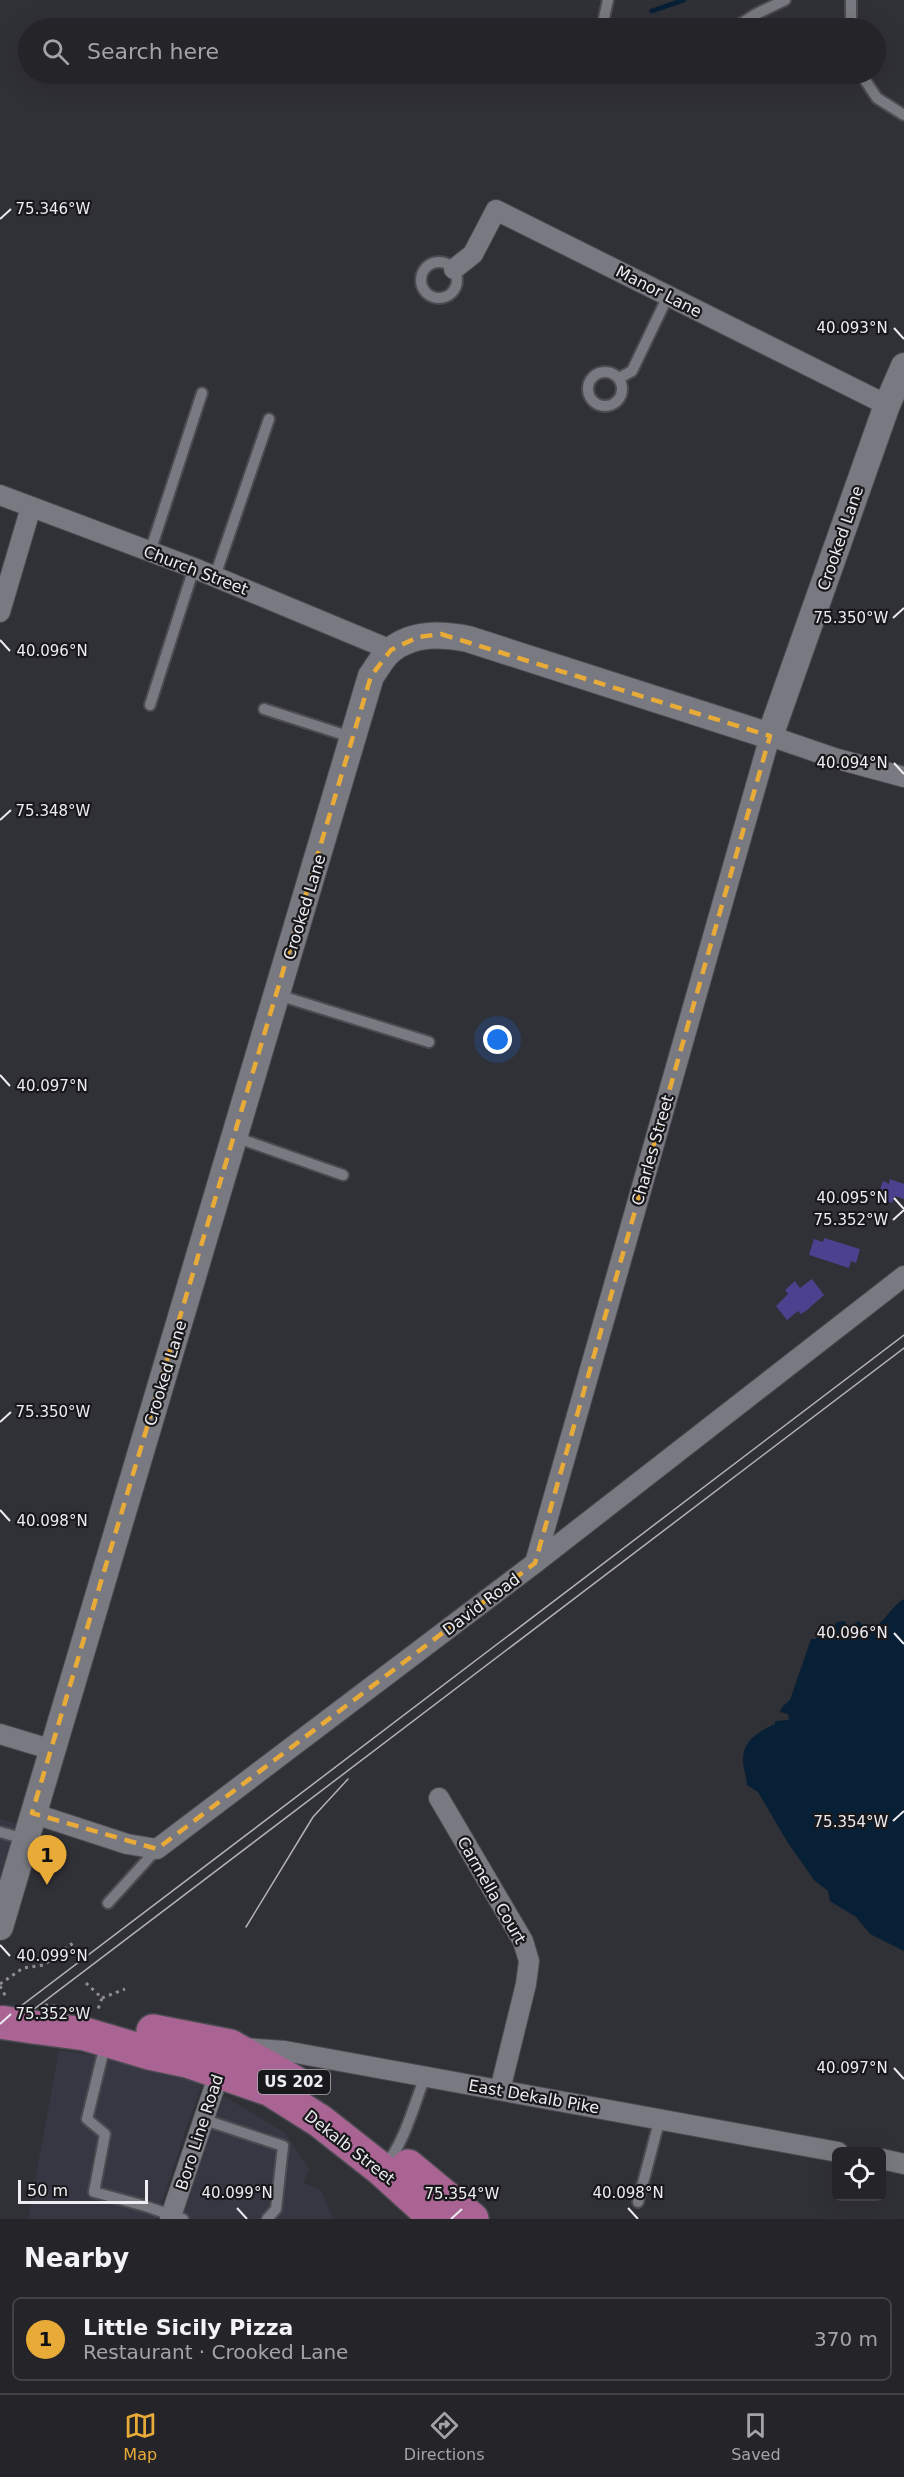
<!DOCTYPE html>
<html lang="en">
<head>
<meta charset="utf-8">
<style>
	:root { --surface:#242429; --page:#303035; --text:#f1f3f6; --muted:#a3a4a8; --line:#414146; --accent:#e9ab38 }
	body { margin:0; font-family:"DejaVu Sans",sans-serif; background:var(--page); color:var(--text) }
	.controls { position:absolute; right:18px; bottom:18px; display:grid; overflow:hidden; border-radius:9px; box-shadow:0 6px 24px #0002 }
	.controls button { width:54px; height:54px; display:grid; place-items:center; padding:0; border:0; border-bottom:2px solid var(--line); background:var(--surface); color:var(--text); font:30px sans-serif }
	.scale { position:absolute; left:18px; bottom:15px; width:130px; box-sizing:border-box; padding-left:6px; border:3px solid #ededf1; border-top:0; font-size:16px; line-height:21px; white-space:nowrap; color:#ededf1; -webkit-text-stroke:4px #19191c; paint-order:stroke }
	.you { position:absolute; left:498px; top:1040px; width:21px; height:21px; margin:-15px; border:4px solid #fff; border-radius:50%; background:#1a73e8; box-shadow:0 0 0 9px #1a73e833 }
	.badge { display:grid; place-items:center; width:39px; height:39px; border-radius:50%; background:var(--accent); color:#111; font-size:20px; font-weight:700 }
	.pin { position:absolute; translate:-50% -50px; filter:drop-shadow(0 2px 3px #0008) }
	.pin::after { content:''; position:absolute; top:32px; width:21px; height:18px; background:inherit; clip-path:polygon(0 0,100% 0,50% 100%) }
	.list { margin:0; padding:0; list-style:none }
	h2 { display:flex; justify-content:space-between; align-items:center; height:78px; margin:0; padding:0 24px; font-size:26px }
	h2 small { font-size:20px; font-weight:400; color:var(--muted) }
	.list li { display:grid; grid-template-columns:39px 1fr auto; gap:18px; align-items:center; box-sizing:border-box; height:84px; margin:0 12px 12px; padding:0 12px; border:2px solid var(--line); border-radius:9px }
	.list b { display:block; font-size:22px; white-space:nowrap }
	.list p { margin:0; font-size:20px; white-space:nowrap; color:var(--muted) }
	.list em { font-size:20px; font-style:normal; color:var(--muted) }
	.icon { flex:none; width:33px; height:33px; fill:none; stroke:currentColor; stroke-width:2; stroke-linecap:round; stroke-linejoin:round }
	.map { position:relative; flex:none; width:904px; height:2219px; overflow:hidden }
	.search { position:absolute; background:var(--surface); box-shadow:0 6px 24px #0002; left:18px; right:18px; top:18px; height:66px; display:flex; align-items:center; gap:15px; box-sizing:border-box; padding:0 21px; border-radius:33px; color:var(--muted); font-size:22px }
	.sheet { height:174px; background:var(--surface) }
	nav { display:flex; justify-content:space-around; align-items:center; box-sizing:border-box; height:84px; border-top:2px solid var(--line); background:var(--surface); font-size:16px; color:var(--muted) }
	nav a { display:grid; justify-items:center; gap:3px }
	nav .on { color:var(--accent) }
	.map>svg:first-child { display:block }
	.built { fill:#373744 }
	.water { fill:#082035 }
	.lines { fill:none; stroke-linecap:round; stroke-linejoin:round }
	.stream { stroke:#082035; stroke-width:5 }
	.building { fill:#4b418f }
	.service-casing { stroke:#4b4b51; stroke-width:14 }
	.minor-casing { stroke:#4b4b51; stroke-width:22 }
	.tertiary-casing { stroke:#4b4b51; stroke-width:28 }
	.trunk-casing { stroke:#4b4b51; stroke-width:36 }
	.path { stroke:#8c8c91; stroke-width:3; stroke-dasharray:3 4.5; stroke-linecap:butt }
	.service { stroke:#797981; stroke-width:10 }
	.minor { stroke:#797981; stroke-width:20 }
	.tertiary { stroke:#797981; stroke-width:26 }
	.trunk { stroke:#aa6494; stroke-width:33 }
	.tram { stroke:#b2b2b7; stroke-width:1.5 }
	.trunk-bridge-casing { stroke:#4b4b51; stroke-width:36; stroke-linecap:butt }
	.path-bridge { stroke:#8c8c91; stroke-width:3; stroke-dasharray:3 4.5; stroke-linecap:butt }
	.trunk-bridge { stroke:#aa6494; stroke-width:33 }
	.marked { fill:none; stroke:#e9ab38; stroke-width:4.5; stroke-dasharray:12 8; stroke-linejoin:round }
	.ticks { fill:none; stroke:#ededf1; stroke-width:2 }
	.labels { text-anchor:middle; stroke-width:4.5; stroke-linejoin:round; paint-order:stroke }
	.shield { fill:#19191c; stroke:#adadb1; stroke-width:1.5 }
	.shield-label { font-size:15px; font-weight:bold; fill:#ededf1 }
	.street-label { font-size:16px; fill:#ededf1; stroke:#19191c }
	.ticks-label { font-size:15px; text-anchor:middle; fill:#ededf1; stroke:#19191c; stroke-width:4.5; stroke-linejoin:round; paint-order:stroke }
</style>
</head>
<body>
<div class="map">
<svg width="904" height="2219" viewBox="0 0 904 2219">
	<rect width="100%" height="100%" fill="#303037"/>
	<g class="built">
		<polygon points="0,1819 18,1824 0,1882"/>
		<polygon points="59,2050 148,2064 195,2074 201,2086 156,2219 28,2219"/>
		<polygon points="224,2096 285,2133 309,2169 304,2183 321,2191 333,2219 180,2219"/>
	</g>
	<path class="water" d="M 904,1599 L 904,1951 L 870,1934 L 856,1917 L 830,1901 L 828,1891 L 814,1880 L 788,1843 L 758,1792 L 747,1785 C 747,1777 743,1769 743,1761 C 742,1741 759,1731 775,1724 L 775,1721 L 789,1720 L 788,1714 L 780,1712 L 782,1707 L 790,1700 L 811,1639 L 816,1639 L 820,1632 L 832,1633 L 832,1628 L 837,1622 L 845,1621 L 848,1628 L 859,1621 L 868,1631 C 884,1625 889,1608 904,1599 Z"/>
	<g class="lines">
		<polyline class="stream" points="652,11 684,0"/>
	</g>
	<g class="building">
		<polygon points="890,1179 904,1184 904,1199 895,1196 892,1203 877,1198 883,1181 889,1184"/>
		<polygon points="824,1238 860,1249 856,1263 851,1261 849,1268 809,1255 814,1239 823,1242"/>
		<polygon points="812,1279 824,1295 807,1310 801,1314 798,1311 787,1320 776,1306 788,1294 785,1290 795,1281 800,1288"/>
	</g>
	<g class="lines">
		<g class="service-casing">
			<g id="service">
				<polyline points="605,28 604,18 608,0"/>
				<polyline points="734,28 756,14 785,0"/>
				<polyline points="851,28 851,0"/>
				<polyline points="861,74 877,98 904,115"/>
				<circle cx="439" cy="280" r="18"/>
				<circle cx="605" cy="389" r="17"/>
				<polyline points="619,378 632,371 668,296"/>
				<polyline points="150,552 202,393"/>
				<polyline points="215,576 269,419"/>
				<polyline points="150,705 194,568"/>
				<polyline points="264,709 354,738"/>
				<polyline points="278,995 429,1042"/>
				<polyline points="235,1137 343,1175"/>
				<polyline points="0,1832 25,1839"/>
				<polyline points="108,1903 157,1849"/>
				<polyline points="105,2045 87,2119 105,2134 94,2192 145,2206 183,2219"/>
				<polyline points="202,2119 283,2146 276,2209 267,2219"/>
				<path d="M 384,2167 C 405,2142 413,2107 425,2077"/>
				<polyline points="638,2202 660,2118"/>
			</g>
		</g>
		<g class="minor-casing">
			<g id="minor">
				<polyline points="454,269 473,254 496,210 887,405"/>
				<polyline points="0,495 194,568 391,650"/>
				<polyline points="0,612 31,507"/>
				<polyline points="535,1563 770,736 834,758 904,777"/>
				<polyline points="0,1734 53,1750"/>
				<polyline points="439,1798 523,1941 529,1961 526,1984 500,2090"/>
				<polyline points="32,1813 127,1844 157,1849 535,1563 904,1276"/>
				<polyline points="245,2048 285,2051 838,2152"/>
				<polyline points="882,2159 904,2164"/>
				<polyline points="170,2219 223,2062"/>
			</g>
		</g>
		<g class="tertiary-casing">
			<path id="tertiary" d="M 0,1927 L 371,676 C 377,668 383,656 391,650 C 414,632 442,634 468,639 L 770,736 L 887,405 L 904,366"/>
		</g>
		<g class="trunk-casing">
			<g id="trunk">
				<polyline points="33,2027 85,2034 149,2053 187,2061 271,2090 320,2121 381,2169 436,2219"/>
				<polyline points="153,2031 230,2046 294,2082"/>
				<polyline points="408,2166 472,2219"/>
			</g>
		</g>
		<g class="path">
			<polyline points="86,1983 102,1998 97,2012"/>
			<polyline points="0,1984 23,1968 44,1965 71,1944 79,1953"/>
			<polyline points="0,1986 6,1997"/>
			<polyline points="102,1998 125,1989"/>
		</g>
		<use href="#service" class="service"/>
		<use href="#minor" class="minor"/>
		<use href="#tertiary" class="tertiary"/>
		<use href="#trunk" class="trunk"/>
		<g class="tram">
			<polyline points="246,1927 313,1817 348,1779"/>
			<polyline points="0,2022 904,1335"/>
			<polyline points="0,2035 904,1348"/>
		</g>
		<g class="trunk-bridge-casing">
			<polyline id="trunk-bridge" points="0,2022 33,2027"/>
		</g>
		<polyline class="path-bridge" points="45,2005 65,2007"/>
		<use href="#trunk-bridge" class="trunk-bridge"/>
	</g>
	<path class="marked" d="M 441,634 L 770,736 L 535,1563 L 157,1849 L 32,1813 L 371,676 L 391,650 L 418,637 Z"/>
	<path class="ticks" d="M 0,219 L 11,209M 894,328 L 904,339M 893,618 L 904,608M 0,640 L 10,651M 894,763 L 904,774M 0,820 L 11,810M 0,1075 L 10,1086M 894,1198 L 904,1209M 893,1220 L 904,1210M 0,1422 L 11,1412M 0,1510 L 10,1521M 894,1633 L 904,1644M 893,1821 L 904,1811M 0,1945 L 10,1956M 0,2024 L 11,2014M 894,2068 L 904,2079M 237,2208 L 247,2219M 628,2208 L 638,2219M 451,2219 L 462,2209"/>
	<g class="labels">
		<rect class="shield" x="258" y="2070" width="72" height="24" rx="4.5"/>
		<g class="shield-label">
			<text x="294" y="2087">US 202</text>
		</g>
		<g class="street-label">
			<text transform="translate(659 291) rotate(27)" y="6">Manor Lane</text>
			<text transform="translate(840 538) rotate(-71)" y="6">Crooked Lane</text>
			<text transform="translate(196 570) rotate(21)" y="6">Church Street</text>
			<text transform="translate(304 907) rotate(-73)" y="6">Crooked Lane</text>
			<text transform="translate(652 1150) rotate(-74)" y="6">Charles Street</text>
			<text transform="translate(165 1373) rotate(-73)" y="6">Crooked Lane</text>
			<text transform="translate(481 1604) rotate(-37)" y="6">David Road</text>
			<text transform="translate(492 1890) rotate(60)" y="6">Carmella Court</text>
			<text transform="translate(534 2096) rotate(10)" y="6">East Dekalb Pike</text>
			<text transform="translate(199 2132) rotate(-72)" y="6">Boro Line Road</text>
			<text transform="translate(350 2147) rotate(38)" y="6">Dekalb Street</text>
		</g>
	</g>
	<g class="ticks-label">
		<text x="53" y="214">75.346°W</text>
		<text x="852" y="333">40.093°N</text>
		<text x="851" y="623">75.350°W</text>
		<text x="52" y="656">40.096°N</text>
		<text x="852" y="768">40.094°N</text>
		<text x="53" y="816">75.348°W</text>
		<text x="52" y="1091">40.097°N</text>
		<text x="852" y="1203">40.095°N</text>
		<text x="851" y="1225">75.352°W</text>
		<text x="53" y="1417">75.350°W</text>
		<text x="52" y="1526">40.098°N</text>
		<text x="852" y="1638">40.096°N</text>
		<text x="851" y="1827">75.354°W</text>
		<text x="52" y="1961">40.099°N</text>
		<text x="53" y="2019">75.352°W</text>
		<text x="852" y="2073">40.097°N</text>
		<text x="237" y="2198">40.099°N</text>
		<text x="628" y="2198">40.098°N</text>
		<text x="462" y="2199">75.354°W</text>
	</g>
</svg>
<div class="controls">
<button><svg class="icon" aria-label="locate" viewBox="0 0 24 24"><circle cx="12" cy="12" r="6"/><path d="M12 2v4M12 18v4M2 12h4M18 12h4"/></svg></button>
</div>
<div class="scale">50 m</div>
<div class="you"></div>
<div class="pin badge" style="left:47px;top:1885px">1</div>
<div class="search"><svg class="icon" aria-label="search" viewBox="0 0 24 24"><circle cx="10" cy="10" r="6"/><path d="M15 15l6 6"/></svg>Search here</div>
</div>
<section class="sheet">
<h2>Nearby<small></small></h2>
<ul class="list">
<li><span class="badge">1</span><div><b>Little Sicily Pizza</b><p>Restaurant · Crooked Lane</p></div><em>370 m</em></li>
</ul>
</section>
<nav>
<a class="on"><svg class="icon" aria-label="map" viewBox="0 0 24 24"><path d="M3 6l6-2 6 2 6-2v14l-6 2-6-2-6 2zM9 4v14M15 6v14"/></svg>Map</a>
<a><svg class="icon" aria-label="directions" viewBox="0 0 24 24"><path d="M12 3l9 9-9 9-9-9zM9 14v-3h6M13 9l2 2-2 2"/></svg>Directions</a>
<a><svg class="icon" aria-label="saved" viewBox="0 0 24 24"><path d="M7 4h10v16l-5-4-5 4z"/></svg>Saved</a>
</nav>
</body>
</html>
